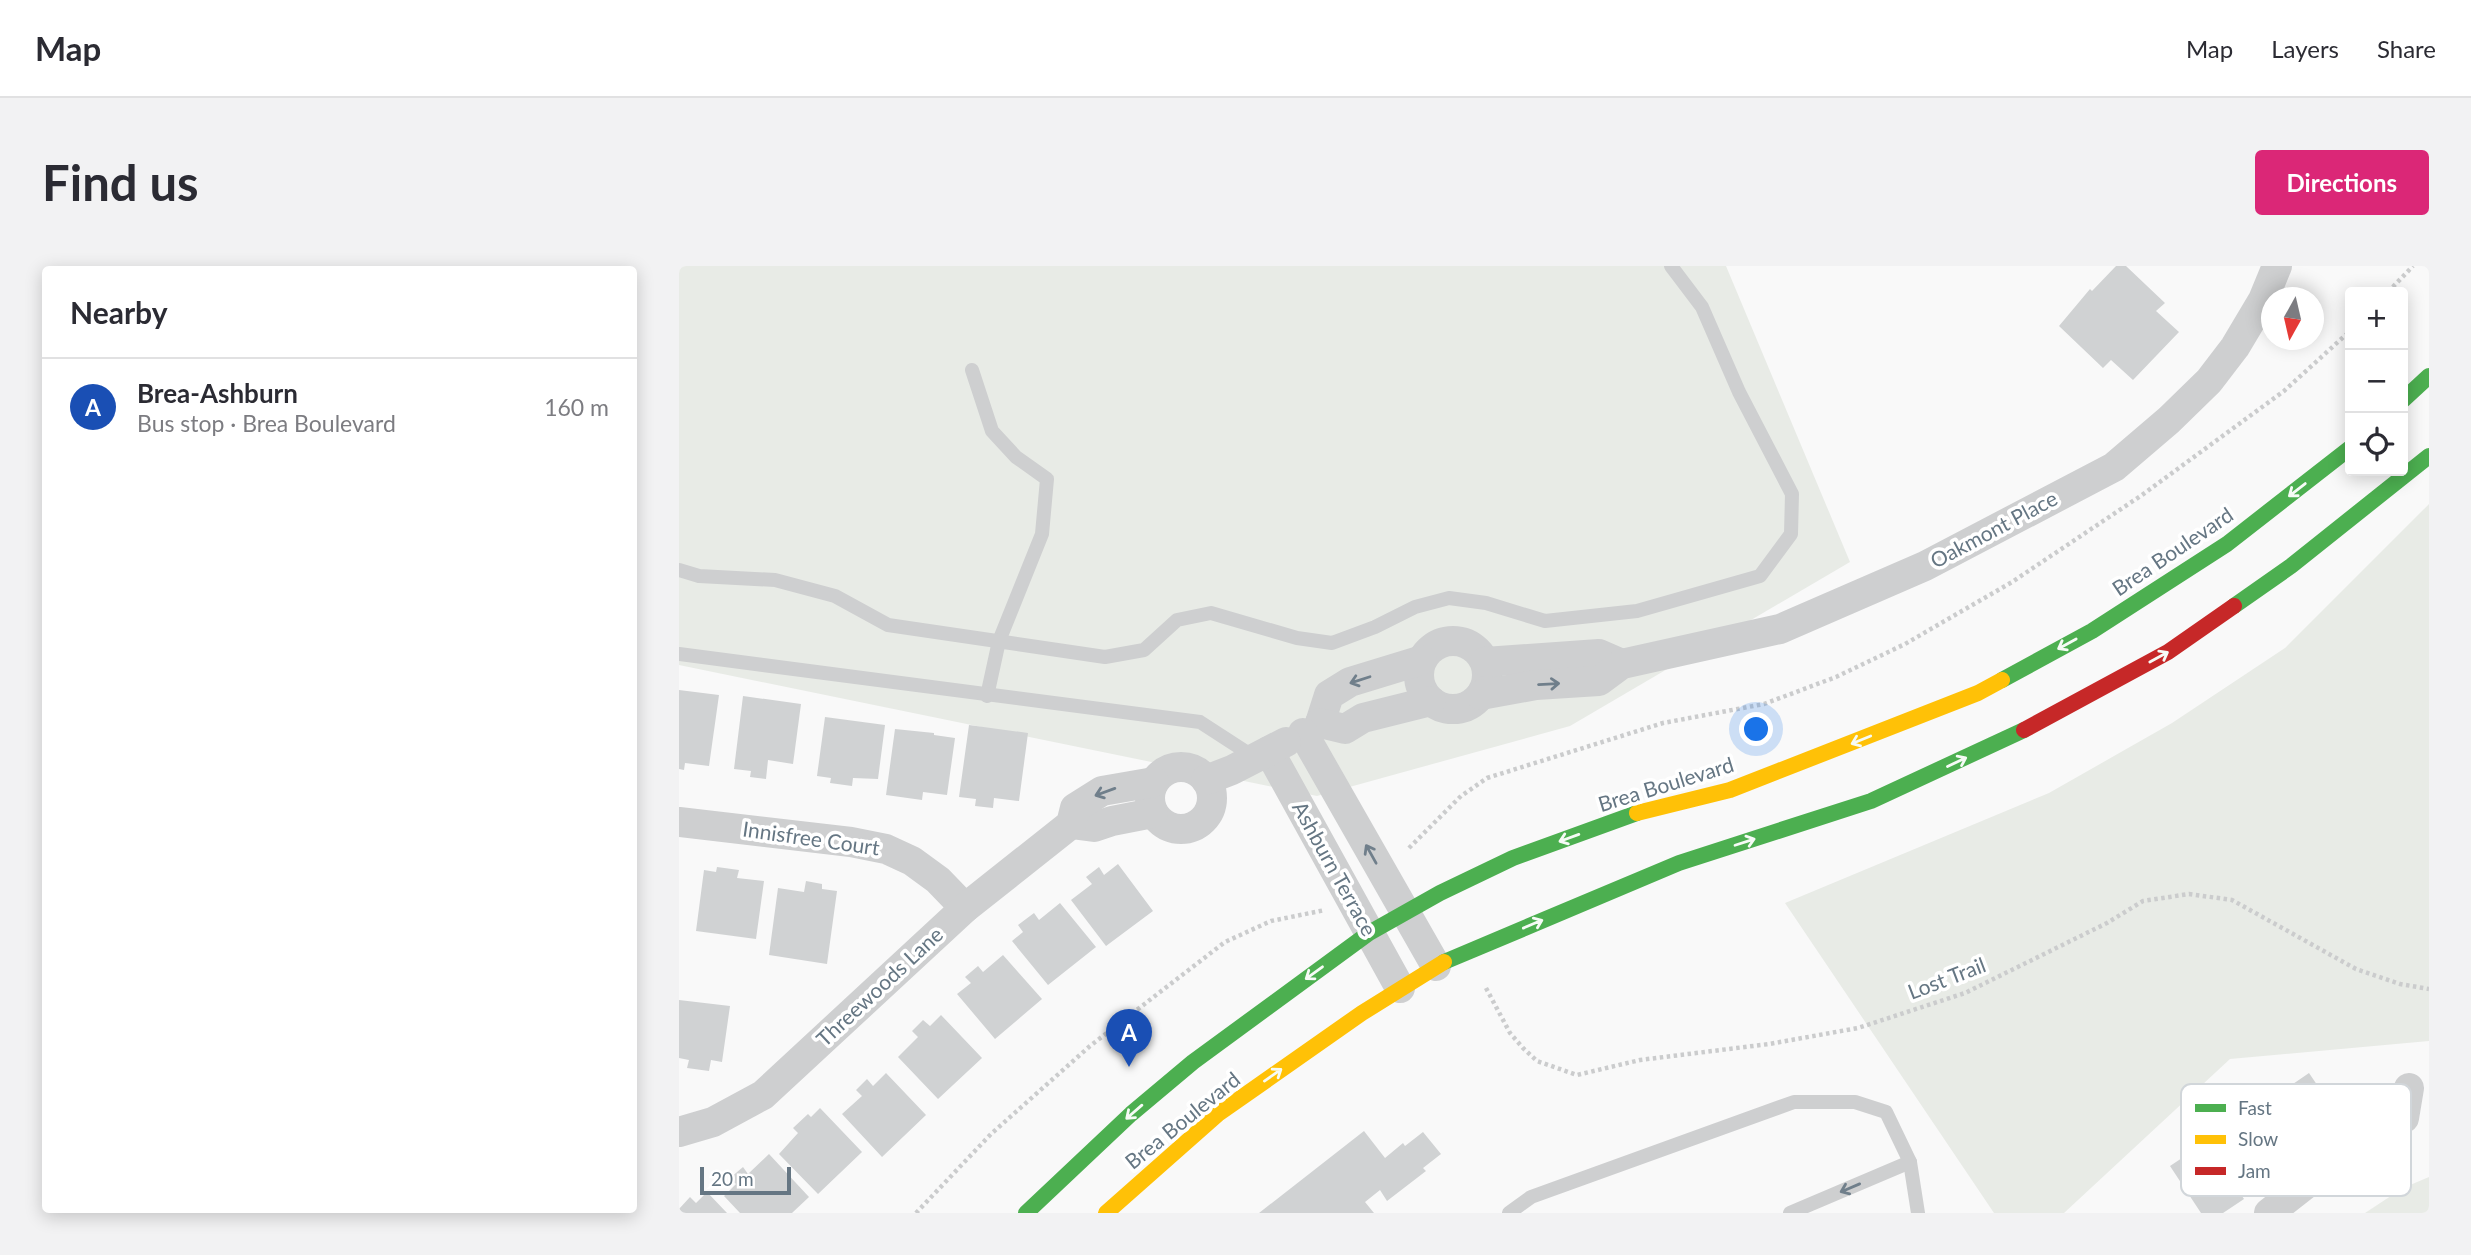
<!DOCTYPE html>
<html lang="en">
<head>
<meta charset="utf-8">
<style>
	:root { --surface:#fff; --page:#f2f2f3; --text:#2b2b33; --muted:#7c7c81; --line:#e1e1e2; --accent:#db2777 }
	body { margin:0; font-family:Lato,sans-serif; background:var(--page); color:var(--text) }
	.controls { position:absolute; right:21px; top:21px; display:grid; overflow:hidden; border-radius:7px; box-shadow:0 4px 18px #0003 }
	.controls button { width:63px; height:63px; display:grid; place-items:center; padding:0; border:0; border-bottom:2px solid var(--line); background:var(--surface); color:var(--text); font:35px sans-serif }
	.compass { position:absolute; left:1582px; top:21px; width:63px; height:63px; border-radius:50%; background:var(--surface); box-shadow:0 4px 18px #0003; rotate:188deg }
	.scale { position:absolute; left:21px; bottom:18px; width:91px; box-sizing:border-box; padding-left:7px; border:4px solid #657683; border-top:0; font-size:19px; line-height:24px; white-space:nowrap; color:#657683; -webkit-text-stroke:5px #fff; paint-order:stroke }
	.you { position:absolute; left:1078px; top:464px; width:24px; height:24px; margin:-18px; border:5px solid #fff; border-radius:50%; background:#1a73e8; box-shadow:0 0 0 10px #1a73e833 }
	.badge { display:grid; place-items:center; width:46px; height:46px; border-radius:50%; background:var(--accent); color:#fff; font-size:23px; font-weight:700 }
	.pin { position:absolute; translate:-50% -58px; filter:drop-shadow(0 2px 4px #0008) }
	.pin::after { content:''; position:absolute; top:37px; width:24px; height:21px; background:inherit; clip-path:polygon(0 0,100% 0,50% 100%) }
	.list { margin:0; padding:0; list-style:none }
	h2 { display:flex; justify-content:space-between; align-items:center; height:91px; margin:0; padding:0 28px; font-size:30px }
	h2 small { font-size:23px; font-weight:400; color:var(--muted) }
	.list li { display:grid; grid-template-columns:46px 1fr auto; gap:21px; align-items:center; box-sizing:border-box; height:98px; padding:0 28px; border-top:2px solid var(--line) }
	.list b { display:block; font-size:26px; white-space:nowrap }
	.list p { margin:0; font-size:23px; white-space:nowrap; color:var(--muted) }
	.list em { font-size:23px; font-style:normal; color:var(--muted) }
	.icon { flex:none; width:38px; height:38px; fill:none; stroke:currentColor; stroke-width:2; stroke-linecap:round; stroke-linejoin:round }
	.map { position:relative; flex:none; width:1750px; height:947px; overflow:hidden; border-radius:7px }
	header { display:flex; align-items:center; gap:42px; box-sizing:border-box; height:98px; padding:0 35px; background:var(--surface); border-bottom:2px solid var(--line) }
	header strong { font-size:33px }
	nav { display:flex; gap:38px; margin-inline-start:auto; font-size:24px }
	.intro { display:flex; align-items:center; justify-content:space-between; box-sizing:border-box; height:168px; padding:0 42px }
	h1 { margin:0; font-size:49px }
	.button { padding:18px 32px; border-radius:7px; background:var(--accent); color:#fff; font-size:24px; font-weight:700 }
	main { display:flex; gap:42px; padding:0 42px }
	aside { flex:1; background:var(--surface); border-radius:7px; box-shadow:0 4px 18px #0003 }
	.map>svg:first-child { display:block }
	.green { fill:#e8ebe6 }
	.building { fill:#d0d2d3 }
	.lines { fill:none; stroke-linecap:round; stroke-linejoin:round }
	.path { stroke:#cbcccd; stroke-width:4.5; stroke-dasharray:3.5 3.5; stroke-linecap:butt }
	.lane { stroke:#cecfd0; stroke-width:14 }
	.street { stroke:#cecfd0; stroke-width:30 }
	.fast { stroke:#4caf50; stroke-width:16 }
	.slow { stroke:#ffc107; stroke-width:16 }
	.jam { stroke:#c62828; stroke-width:16 }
	.oneway { stroke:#f6fbf6 }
	.oneway2 { stroke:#707f8b }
	.labels { text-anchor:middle; stroke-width:7; stroke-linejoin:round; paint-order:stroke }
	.street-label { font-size:21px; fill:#657683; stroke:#fff }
	.key { fill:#fff; stroke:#d1d6da; stroke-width:2 }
	.key-label { font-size:19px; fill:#657683 }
</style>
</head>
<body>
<header>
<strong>Map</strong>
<nav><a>Map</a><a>Layers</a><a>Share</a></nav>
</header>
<div class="intro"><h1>Find us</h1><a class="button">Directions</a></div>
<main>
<aside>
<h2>Nearby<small></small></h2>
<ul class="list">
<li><span class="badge" style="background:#1a4fb4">A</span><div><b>Brea-Ashburn</b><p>Bus stop · Brea Boulevard</p></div><em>160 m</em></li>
</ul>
</aside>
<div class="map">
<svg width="1750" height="947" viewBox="0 0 1750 947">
	<rect width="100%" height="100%" fill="#f9f9f9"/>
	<g class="green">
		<polygon points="0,0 1047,0 1171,296 891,460 638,530 0,399"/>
		<polygon points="1750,238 1750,775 1551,793 1385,947 1315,947 1106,637 1370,527 1493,457 1606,382"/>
		<polygon points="1750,911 1750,947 1686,947 1724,922"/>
	</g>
	<g class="building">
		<polygon points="1437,0 1447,0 1486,37 1477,45 1500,66 1454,114 1432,94 1424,102 1380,60 1411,23 1413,25"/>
		<polygon points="0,424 40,429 30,500 6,497 5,504 0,503"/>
		<polygon points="64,430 122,438 114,498 89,494 87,513 71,511 72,505 55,503"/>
		<polygon points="146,451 206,459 199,513 174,512 173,520 151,517 152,512 138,510"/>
		<polygon points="290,459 349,467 340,535 315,532 314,542 296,540 297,533 280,531"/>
		<polygon points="216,463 255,467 255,469 276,472 268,529 244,526 243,534 207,529"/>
		<polygon points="439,598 474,645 427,680 392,634 413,618 407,611 420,601 425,609"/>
		<polygon points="38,601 60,604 58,612 85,615 77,673 17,665 25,604 37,606"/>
		<polygon points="127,615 143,618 143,623 158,625 148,698 90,689 99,622 125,626"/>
		<polygon points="381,637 417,681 369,719 333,675 344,666 339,659 355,647 360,654"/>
		<polygon points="324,689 363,733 316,773 278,728 292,717 286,711 299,700 304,706"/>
		<polygon points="0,734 51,740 43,796 32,794 30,805 8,802 10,794 0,792"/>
		<polygon points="262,749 303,792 259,833 219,791 239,771 233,765 244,754 251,760"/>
		<polygon points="207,807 247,849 203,891 163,848 183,830 177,824 188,813 194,820"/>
		<polygon points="1630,807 1668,863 1614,896 1609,888 1589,901 1575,912 1579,919 1563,930 1565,933 1544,947 1522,947 1491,900 1542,866 1528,846 1548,833 1551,837 1569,825 1580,841"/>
		<polygon points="141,842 183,886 139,928 100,888 119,867 114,862 129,848 132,851"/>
		<polygon points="685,865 706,892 724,877 726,880 744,866 762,888 744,902 747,905 708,935 701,924 686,936 695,947 580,947"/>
		<polygon points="90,888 130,931 113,947 61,947 45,930 57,918 51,912 64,901 69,908"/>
		<polygon points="28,926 48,947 3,947 0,943 11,931 17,937"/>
	</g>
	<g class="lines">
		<g class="path">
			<polyline points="1709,26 1734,0"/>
			<polyline points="730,582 782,530 808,512 984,457 1085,438 1157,411 1226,378 1333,316 1463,229 1605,125 1671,65"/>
			<polyline points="807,722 831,767 844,782 858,795 898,809 961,794 1090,778 1179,762 1286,727 1428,657 1464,635 1510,628 1553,634 1677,703 1721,718 1750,723"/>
			<polyline points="237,947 312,868 411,780 546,676 592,655 646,644"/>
		</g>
		<g class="lane">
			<polyline points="293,104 313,165 337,191 368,213 363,268 320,375 308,430"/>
			<polyline points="0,304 20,310 96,314 156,330 209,359 426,391 465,384 498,354 532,347 618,372 653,377 696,361 736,341 770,332 807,337 866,355 958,345 1081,310 1112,268 1113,228 1060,126 1023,41 992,0"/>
			<polyline points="0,388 521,456 575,491"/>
			<polyline points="830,947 852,931 1115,836 1176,836 1207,846 1231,896 1239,947"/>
			<polyline points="1111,947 1231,896"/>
		</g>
		<g class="street">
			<circle cx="774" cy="409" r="34"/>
			<polyline points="806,396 920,388 943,398"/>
			<polyline points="802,429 857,419 920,415 943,398 1101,363 1246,300 1435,201 1490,154 1530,115 1556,81 1584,34 1598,0"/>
			<polyline points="641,457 650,429 671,416 743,394"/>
			<polyline points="641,457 666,463 684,452 752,435"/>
			<polyline points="624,467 757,700"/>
			<polyline points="590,485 721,722"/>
			<circle cx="502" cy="532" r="31"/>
			<polyline points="527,514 553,504 607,476"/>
			<polyline points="0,556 172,576 207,583 233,595 259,614 286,642"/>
			<polyline points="392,558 415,561 433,555 474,547"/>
			<polyline points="0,866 34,856 84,829 286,642 392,558 396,542 423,525 475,516"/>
			<polyline points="1590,947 1659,893 1725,852 1730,822"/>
		</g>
		<g class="fast">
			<polyline points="1724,134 1750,110"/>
			<polyline points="1555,340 1612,300 1750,190"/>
			<polyline points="1323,414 1413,365 1548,278 1671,182"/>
			<polyline points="765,696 1000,597 1192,535 1345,464"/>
			<polyline points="347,947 452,848 514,796 690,667 761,627 834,592 958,547"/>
		</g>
		<g class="slow">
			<polyline points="958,547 1051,524 1299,427 1323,414"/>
			<polyline points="427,947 539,848 683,747 765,696"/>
		</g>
		<polyline class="jam" points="1345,464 1489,386 1555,340"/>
	</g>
	<defs><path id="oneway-shaft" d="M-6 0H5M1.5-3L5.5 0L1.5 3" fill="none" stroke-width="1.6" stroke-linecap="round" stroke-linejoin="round" transform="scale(1.75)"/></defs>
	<g class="oneway">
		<use href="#oneway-shaft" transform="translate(1618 224) rotate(142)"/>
		<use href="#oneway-shaft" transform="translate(1388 378) rotate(151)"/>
		<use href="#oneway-shaft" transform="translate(1480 391) rotate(-29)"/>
		<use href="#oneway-shaft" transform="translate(1182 474) rotate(158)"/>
		<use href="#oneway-shaft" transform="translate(1278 496) rotate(-25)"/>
		<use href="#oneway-shaft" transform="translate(890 572) rotate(160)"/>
		<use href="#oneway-shaft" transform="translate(1066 576) rotate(-18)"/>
		<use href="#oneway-shaft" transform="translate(854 658) rotate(-23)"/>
		<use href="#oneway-shaft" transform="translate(635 707) rotate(144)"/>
		<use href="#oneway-shaft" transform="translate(594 809) rotate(-35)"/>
		<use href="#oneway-shaft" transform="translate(455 846) rotate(139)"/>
	</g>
	<g class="oneway2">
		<use href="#oneway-shaft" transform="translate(681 414) rotate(162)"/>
		<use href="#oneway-shaft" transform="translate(870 418) rotate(-3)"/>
		<use href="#oneway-shaft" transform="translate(426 526) rotate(160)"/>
		<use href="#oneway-shaft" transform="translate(692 588) rotate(-119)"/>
		<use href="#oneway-shaft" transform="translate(1171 922) rotate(157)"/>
	</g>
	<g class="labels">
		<g class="street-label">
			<text transform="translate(1315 264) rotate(-28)" y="7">Oakmont Place</text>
			<text transform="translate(1494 286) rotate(-34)" y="7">Brea Boulevard</text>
			<text transform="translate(987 519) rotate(-17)" y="7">Brea Boulevard</text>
			<text transform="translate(132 573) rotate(8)" y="7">Innisfree Court</text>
			<text transform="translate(655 603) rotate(61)" y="7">Ashburn Terrace</text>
			<text transform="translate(1268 713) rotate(-21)" y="7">Lost Trail</text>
			<text transform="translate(201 721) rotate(-43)" y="7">Threewoods Lane</text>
			<text transform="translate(504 855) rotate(-39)" y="7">Brea Boulevard</text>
		</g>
	</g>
	<rect x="1502" y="818" width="230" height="112" rx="10" class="key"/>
	<rect x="1516" y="838" width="31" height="8" fill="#4caf50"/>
	<rect x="1516" y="869" width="31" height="9" fill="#ffc107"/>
	<rect x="1516" y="901" width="31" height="8" fill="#c62828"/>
	<g class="key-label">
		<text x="1559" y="849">Fast</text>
		<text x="1559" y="880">Slow</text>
		<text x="1559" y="912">Jam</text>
	</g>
</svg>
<div class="controls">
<button>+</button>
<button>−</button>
<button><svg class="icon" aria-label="locate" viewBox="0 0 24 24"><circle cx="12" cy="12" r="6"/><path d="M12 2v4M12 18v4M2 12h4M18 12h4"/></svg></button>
</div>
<svg class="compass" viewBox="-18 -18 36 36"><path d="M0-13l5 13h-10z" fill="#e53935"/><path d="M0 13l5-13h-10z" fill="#7c7c81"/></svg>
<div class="scale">20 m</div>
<div class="you"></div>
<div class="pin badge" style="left:450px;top:801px;background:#1a4fb4">A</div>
</div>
</main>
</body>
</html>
